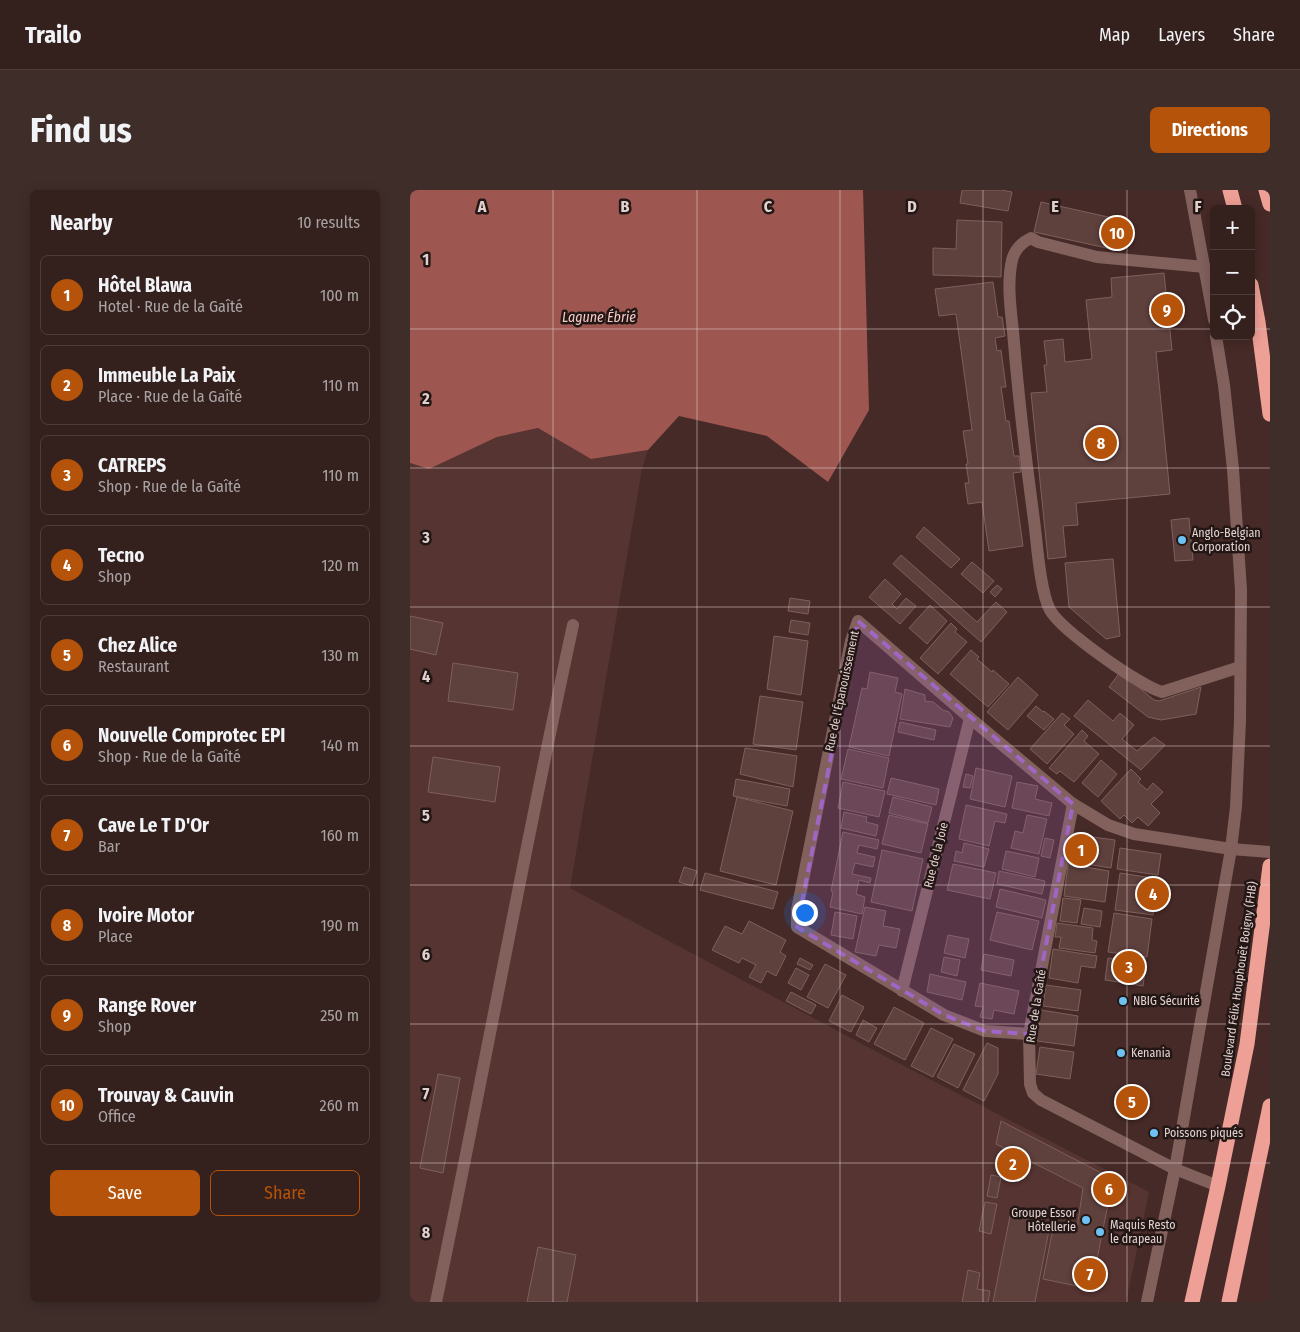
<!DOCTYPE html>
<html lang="en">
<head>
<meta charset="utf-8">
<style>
	:root { --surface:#34201d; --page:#3f2d2a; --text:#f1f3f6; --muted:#a9a3a4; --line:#4e3e3b; --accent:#b45309 }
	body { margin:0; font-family:"Fira Sans Condensed",sans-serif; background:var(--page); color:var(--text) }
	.controls { position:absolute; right:15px; top:15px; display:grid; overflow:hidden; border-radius:8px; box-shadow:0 2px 12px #0003 }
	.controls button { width:45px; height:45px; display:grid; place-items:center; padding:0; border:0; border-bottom:1px solid var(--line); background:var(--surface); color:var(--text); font:25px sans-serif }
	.you { position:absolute; left:394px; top:722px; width:18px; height:18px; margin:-12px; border:4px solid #fff; border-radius:50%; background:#1a73e8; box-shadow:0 0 0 8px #1a73e833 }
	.badge { display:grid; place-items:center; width:32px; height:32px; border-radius:50%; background:var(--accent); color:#fff; font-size:16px; font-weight:700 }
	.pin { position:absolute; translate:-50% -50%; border:2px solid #fff; box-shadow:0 1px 5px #0006 }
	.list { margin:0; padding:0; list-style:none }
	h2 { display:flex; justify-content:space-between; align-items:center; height:65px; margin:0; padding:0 20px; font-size:21px }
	h2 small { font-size:16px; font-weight:400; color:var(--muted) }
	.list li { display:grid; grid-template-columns:32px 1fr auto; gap:15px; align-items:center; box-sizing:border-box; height:80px; margin:0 10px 10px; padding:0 10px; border:1px solid var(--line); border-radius:8px }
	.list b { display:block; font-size:19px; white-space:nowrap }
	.list p { margin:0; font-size:16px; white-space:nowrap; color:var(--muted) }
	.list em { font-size:16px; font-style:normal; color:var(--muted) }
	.actions { display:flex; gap:10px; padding:15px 20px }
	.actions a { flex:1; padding:11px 0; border:1px solid var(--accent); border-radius:8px; text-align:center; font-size:18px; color:var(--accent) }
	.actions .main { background:var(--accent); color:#fff }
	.icon { flex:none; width:28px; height:28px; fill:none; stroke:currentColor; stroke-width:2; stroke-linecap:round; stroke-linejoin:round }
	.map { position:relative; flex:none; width:860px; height:1112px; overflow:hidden; border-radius:8px }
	header { display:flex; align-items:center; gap:30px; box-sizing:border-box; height:70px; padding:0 25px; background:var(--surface); border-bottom:1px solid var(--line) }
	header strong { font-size:24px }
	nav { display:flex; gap:28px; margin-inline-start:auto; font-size:18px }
	.intro { display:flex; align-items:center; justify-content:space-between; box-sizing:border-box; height:120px; padding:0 30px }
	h1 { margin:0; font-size:35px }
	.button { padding:12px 22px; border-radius:8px; background:var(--accent); color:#fff; font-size:18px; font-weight:700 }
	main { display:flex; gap:30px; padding:0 30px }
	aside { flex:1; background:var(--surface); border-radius:8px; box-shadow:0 2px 12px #0003 }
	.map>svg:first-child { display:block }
	.built { fill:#563431 }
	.water { fill:#9e5750 }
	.building { fill:#5e403d; stroke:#7e5f5b }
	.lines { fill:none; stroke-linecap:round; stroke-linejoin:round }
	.minor { stroke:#82615d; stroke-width:12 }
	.highway { stroke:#ee9f96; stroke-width:15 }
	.marked { fill:#9f66c5; fill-opacity:0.2; stroke:#9f66c5; stroke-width:4; stroke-dasharray:10 6; stroke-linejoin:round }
	.grid { fill:none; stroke:#e3d1cf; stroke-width:1; stroke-opacity:0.55 }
	.poi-dot { fill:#6ec2f3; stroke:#231715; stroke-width:2 }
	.labels { text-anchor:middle; stroke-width:5; stroke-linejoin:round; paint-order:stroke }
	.poi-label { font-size:12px; fill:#e3d1cf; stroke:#231715; text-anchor:start }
	.street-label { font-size:12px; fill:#e3d1cf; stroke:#231715 }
	.water-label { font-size:14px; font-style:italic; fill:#f7cbc6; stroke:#231715 }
	.grid-label { font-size:16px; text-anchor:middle; font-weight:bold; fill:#e3d1cf; stroke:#231715; stroke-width:5; stroke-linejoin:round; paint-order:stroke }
</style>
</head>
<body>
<header>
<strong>Trailo</strong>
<nav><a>Map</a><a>Layers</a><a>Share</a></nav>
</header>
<div class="intro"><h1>Find us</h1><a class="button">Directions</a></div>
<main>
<aside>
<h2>Nearby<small>10 results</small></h2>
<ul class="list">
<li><span class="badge">1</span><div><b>Hôtel Blawa</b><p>Hotel · Rue de la Gaîté</p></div><em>100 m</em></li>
<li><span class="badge">2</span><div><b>Immeuble La Paix</b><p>Place · Rue de la Gaîté</p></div><em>110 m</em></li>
<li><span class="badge">3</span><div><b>CATREPS</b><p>Shop · Rue de la Gaîté</p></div><em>110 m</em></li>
<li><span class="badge">4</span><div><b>Tecno</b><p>Shop</p></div><em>120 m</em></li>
<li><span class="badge">5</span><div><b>Chez Alice</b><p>Restaurant</p></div><em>130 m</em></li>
<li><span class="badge">6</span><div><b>Nouvelle Comprotec EPI</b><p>Shop · Rue de la Gaîté</p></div><em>140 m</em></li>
<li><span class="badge">7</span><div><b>Cave Le T D'Or</b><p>Bar</p></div><em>160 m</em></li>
<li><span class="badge">8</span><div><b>Ivoire Motor</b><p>Place</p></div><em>190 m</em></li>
<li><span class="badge">9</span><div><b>Range Rover</b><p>Shop</p></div><em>250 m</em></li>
<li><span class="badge">10</span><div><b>Trouvay &amp; Cauvin</b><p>Office</p></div><em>260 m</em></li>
</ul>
<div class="actions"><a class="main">Save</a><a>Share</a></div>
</aside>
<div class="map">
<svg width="860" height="1112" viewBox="0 0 860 1112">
	<rect width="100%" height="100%" fill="#462a27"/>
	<polygon class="built" points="128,238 181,269 238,260 232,279 160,698 467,862 739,1002 716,1112 0,1112 0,273 19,279 87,247"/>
	<polygon class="water" points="0,0 453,0 459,220 418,292 357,246 269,226 238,260 181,269 128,238 87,247 19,279 0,273"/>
	<g class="building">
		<polygon points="552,0 591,0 602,2 598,21 550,13"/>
		<polygon points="631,12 716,31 710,61 624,42"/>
		<polygon points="547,30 592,32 591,87 523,85 523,58 546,59"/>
		<polygon points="754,83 762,160 746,162 760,304 666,313 668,335 653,336 656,367 638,369 621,203 637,202 634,175 637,175 634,151 653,149 655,172 682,169 676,110 702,107 701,88"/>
		<polygon points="583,92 588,127 592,127 595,146 585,148 587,161 591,160 596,197 591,197 596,231 599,231 604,266 609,266 611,282 603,283 613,356 579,361 572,312 558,314 555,293 559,293 556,274 558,274 553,241 562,240 546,124 529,126 525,99"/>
		<polygon points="779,328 783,370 765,371 761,330"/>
		<polygon points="514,337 550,369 541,378 506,347"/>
		<polygon points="491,365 567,432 586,412 597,422 571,452 483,374"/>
		<polygon points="703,369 710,446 696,449 659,417 655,373"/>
		<polygon points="562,372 584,391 573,403 551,384"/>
		<polygon points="475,389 491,404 482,414 487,419 496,408 506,416 490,434 459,407"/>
		<polygon points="587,395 592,399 585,407 580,402"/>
		<polygon points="380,408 400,411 398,424 378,421"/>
		<polygon points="520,415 537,431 517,454 499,438"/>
		<polygon points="0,426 33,433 26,465 0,459"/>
		<polygon points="381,430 400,433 398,445 379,442"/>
		<polygon points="541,433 547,439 545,442 557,452 528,484 510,468"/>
		<polygon points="364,446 398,451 391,505 357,499"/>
		<polygon points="561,460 569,467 567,469 582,482 583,480 599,494 578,517 540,484"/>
		<polygon points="43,473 108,483 103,520 38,511"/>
		<polygon points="460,482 488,488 485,502 492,504 479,566 439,557 452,498 457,499"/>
		<polygon points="710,482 744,510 749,511 791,497 786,524 751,530 738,527 699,497"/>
		<polygon points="608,487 628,505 598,540 577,522"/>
		<polygon points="495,499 515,505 515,511 523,512 533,520 539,522 543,528 540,537 490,529"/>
		<polygon points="350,506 393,512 386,560 343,554"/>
		<polygon points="678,510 703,531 710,523 724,535 712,549 727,561 744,547 755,555 731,580 664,526"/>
		<polygon points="626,516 633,522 634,521 644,529 634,540 617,526"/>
		<polygon points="652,523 660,529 654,535 664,544 637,574 620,559"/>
		<polygon points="490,532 526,540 524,550 488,542"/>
		<polygon points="672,540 678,546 674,551 689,564 664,592 650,581 647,584 639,578"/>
		<polygon points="335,558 387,566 383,597 330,584"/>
		<polygon points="438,559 479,568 473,598 431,589"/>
		<polygon points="23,567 90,577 85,612 18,602"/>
		<polygon points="691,570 707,584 688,607 672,593"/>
		<polygon points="566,578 602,586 595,617 560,609"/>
		<polygon points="721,579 731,589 728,592 737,600 743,593 753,602 741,614 750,623 738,636 728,627 722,633 714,625 710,629 691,611"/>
		<polygon points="556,584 563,586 560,598 553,597"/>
		<polygon points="481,588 529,599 526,615 477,604"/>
		<polygon points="326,589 380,599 377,616 323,606"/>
		<polygon points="433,592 475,601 469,627 428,618"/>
		<polygon points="607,592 628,596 625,609 642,613 639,626 602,618"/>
		<polygon points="327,607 383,621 366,695 310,681"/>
		<polygon points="483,607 522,617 518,633 479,623"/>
		<polygon points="556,615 597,624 595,633 585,631 579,656 549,649"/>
		<polygon points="434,622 457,627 456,632 468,635 466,646 431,638"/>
		<polygon points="479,625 518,634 511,663 472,654"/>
		<polygon points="617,625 637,629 629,664 601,658 605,641 613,643"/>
		<polygon points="433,642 469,650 467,659 449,655 447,663 465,667 463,677 445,673 442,684 461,688 460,693 449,690 446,704 455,707 452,724 420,717 423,702 421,701"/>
		<polygon points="668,645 705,650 701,678 664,672"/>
		<polygon points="635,648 644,650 640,668 631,666"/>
		<polygon points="554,653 579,659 574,677 544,671 546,661 552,663"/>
		<polygon points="710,658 751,664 748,685 707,679"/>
		<polygon points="472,660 513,669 502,721 461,712"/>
		<polygon points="596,661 629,668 625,687 592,679"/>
		<polygon points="543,674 586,683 580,709 537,700"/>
		<polygon points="658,674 699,681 695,712 654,706"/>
		<polygon points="274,677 287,681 282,696 269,692"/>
		<polygon points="589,681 635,691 632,704 587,694"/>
		<polygon points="295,683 368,702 363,719 290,700"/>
		<polygon points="710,683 749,689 743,725 705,720"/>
		<polygon points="590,699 636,710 632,728 586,717"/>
		<polygon points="653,708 671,710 667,733 650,731"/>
		<polygon points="455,717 476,721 473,736 490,739 486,758 469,755 466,766 445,762"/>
		<polygon points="674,718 692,721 690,737 671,734"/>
		<polygon points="425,722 447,726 443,749 421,745"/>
		<polygon points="587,722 629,731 622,760 580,750"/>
		<polygon points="704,723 742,729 737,767 698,762"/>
		<polygon points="339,731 376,750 370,762 376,766 366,786 357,781 351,793 339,787 346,775 332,768 329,773 302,760 315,736 332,744"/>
		<polygon points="647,733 683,738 682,750 687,751 685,763 649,758 651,747 645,747"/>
		<polygon points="538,745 559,749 555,768 534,763"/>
		<polygon points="643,759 687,766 685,778 671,776 668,793 639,788"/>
		<polygon points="574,764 604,770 601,786 571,780"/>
		<polygon points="534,767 550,770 547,786 531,782"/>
		<polygon points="390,768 403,775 400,780 387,774"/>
		<polygon points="698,768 736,773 733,796 695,790"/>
		<polygon points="415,774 436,785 418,818 397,807"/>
		<polygon points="386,778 399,785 391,800 378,793"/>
		<polygon points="520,784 556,792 552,810 517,802"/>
		<polygon points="570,793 609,801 604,824 584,820 582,829 570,827 573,817 565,816"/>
		<polygon points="636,795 671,800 668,821 633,816"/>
		<polygon points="381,802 406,815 401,824 376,811"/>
		<polygon points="432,805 454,817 441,842 419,831"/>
		<polygon points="484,817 514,833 495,870 464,854"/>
		<polygon points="631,820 668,826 664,856 627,851"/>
		<polygon points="453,830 467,838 459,852 446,845"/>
		<polygon points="521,838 543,849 523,887 501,876"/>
		<polygon points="577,853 588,858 588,884 574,911 553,900"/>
		<polygon points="544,854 565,864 548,898 527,887"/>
		<polygon points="630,857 664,862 660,889 626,884"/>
		<polygon points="28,884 50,888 33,983 10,978"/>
		<polygon points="591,931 703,989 681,1099 633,1089 644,1034 667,1038 673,998 586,954"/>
		<polygon points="593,960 617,971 617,977 609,988 595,987 587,977"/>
		<polygon points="581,985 591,987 587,1008 577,1006"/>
		<polygon points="575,1012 587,1014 581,1044 569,1041"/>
		<polygon points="600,1026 640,1035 625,1112 583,1112"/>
		<polygon points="128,1057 166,1065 157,1112 117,1112"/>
		<polygon points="558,1080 570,1083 567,1099 580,1101 578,1112 552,1112"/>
	</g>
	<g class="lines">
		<g class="minor">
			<polyline points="780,0 804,130"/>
			<path d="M 795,77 L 687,67 L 628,52 L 621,48 C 611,53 605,59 602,70 C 596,97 602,126 604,153 C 609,213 616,271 624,330 C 627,353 630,401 640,420 C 651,440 730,496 752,502 L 830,477"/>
			<polyline points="663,614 619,844 620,894 623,903 631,910 765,979 808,996"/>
			<polyline points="492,801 560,528"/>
			<polyline points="619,844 575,841 534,825 387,737 387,720 441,451 448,431 560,528 663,614 698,635 724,644 821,659 860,662"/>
			<path d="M 26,1112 C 73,887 114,660 163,435"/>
			<polyline points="737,1112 765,979 821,659 826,617 830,531 831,400 823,279 814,195 806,146"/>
		</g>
		<g class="highway">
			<polyline points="820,0 825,19"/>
			<polyline points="856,0 860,14"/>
			<polyline points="841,95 848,132 860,224"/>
			<polyline points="782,1112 808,996 837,854 860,676"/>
			<polyline points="819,1112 860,916"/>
		</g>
	</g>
	<path class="marked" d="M 448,431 L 663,614 L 619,844 L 575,841 L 534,825 L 387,737 Z"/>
	<path class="grid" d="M 143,0 L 143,1112M 287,0 L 287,1112M 430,0 L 430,1112M 573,0 L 573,1112M 717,0 L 717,1112M 0,139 L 804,139M 841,139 L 860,139M 0,278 L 860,278M 0,417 L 860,417M 0,556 L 860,556M 0,695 L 860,695M 0,834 L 860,834M 0,973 L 860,973"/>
	<g class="poi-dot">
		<circle cx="772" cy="350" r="5"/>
		<circle cx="713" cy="811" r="5"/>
		<circle cx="711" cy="863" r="5"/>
		<circle cx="744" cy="943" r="5"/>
		<circle cx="676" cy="1030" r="5"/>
		<circle cx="690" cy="1042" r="5"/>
	</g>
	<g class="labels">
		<g class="poi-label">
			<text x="782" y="347">Anglo-Belgian<tspan x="782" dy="14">Corporation</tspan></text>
			<text x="723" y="815">NBIG Sécurité</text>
			<text x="721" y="867">Kenania</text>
			<text x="754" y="947">Poissons piqués</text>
			<text x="666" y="1027" text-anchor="end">Groupe Essor<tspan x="666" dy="14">Hôtellerie</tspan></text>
			<text x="700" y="1039">Maquis Resto<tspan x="700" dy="14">le drapeau</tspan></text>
		</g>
		<g class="street-label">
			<text transform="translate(432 501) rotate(-78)" y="4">Rue de l'Épanouissement</text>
			<text transform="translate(526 665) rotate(-76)" y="4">Rue de la Joie</text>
			<text transform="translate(829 789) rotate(-82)" y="4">Boulevard Félix Houphouët Boigny (FHB)</text>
			<text transform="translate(626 816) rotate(-81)" y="4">Rue de la Gaîté</text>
		</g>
		<g class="water-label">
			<text x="189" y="132">Lagune Ébrié</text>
		</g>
	</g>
	<g class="grid-label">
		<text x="72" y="22">A</text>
		<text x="215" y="22">B</text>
		<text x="358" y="22">C</text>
		<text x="502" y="22">D</text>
		<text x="645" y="22">E</text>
		<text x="788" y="22">F</text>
		<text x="16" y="75">1</text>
		<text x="16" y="214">2</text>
		<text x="16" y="353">3</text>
		<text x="16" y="492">4</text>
		<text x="16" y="631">5</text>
		<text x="16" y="770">6</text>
		<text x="16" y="909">7</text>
		<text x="16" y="1048">8</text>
	</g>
</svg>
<div class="controls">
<button>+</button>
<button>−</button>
<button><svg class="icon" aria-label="locate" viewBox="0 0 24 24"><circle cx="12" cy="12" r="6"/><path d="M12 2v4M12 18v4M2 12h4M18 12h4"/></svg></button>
</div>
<div class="you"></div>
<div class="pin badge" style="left:671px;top:660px">1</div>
<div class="pin badge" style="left:603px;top:974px">2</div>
<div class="pin badge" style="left:719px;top:777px">3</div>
<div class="pin badge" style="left:743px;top:704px">4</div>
<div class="pin badge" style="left:722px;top:912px">5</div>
<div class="pin badge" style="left:699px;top:999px">6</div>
<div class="pin badge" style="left:680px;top:1084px">7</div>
<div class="pin badge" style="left:691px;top:253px">8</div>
<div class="pin badge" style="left:757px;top:120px">9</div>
<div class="pin badge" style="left:707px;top:43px">10</div>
</div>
</main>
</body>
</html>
